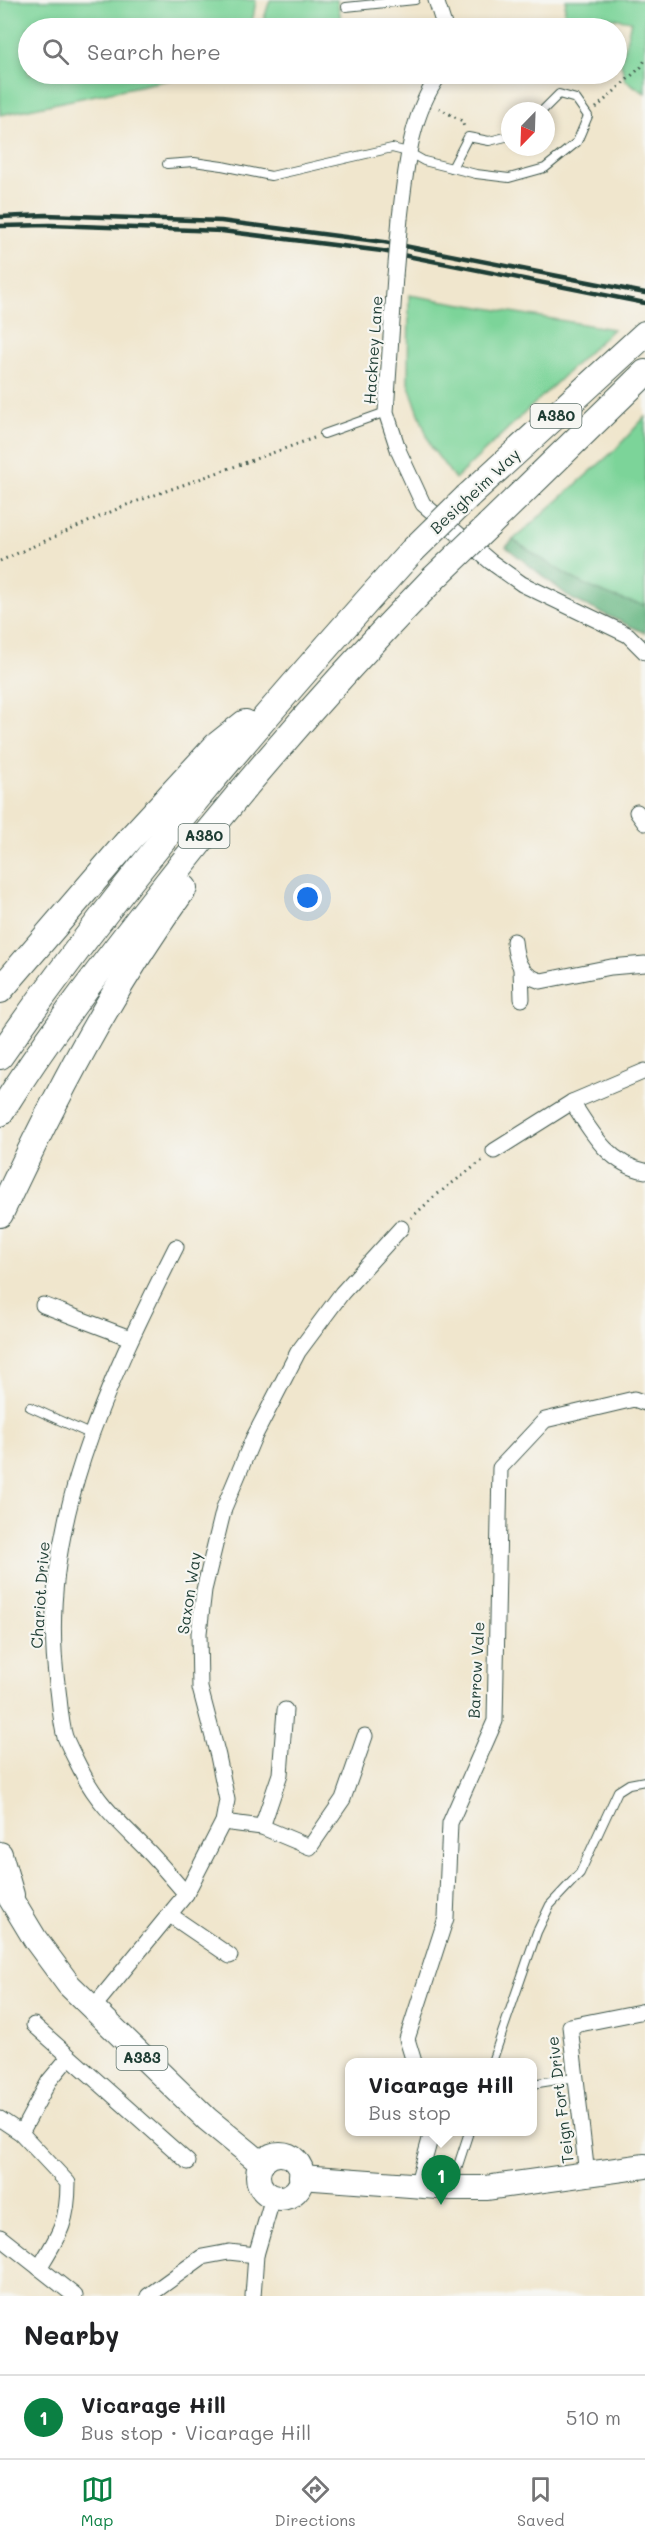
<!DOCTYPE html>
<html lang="en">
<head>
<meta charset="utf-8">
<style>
	:root { --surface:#fff; --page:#f2f2f2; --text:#202124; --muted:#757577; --line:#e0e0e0; --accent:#0b8043 }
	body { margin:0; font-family:Mali,sans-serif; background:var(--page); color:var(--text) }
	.compass { position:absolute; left:501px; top:102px; width:54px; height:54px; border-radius:50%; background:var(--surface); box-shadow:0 3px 9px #0003; rotate:203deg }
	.you { position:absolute; left:308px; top:898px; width:21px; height:21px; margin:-15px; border:4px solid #fff; border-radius:50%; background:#1a73e8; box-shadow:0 0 0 9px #1a73e833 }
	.badge { display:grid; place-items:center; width:39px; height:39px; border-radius:50%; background:var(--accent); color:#fff; font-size:20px; font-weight:700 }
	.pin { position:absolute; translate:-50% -50px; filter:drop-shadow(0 2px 3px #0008) }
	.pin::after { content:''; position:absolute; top:32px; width:21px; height:18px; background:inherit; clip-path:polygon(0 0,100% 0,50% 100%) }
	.popup { position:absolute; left:345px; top:2058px; width:192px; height:78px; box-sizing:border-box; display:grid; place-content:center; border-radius:12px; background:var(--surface); filter:drop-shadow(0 2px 4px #0005); font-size:20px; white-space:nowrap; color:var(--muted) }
	.popup b { font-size:22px; color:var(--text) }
	.popup::after { content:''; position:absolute; left:50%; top:100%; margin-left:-12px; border:12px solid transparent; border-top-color:var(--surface) }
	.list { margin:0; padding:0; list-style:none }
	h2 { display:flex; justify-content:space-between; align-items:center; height:78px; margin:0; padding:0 24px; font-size:26px }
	h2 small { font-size:20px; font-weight:400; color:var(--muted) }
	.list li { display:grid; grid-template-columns:39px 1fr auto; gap:18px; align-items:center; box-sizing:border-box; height:84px; padding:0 24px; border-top:2px solid var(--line) }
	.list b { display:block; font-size:22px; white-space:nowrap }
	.list p { margin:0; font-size:20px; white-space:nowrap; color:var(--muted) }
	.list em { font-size:20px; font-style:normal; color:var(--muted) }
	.icon { flex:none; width:33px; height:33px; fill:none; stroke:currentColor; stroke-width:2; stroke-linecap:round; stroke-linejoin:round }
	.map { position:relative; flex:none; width:645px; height:2296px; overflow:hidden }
	.search { position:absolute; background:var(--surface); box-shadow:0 3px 9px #0003; left:18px; right:18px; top:18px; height:66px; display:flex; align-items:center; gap:15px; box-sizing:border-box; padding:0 21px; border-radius:33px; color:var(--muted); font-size:22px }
	.sheet { height:162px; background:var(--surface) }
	nav { display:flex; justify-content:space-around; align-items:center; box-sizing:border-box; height:84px; border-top:2px solid var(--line); background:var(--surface); font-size:16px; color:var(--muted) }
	nav a { display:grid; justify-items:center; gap:3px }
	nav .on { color:var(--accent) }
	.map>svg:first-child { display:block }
	.green { fill:#7cd499; stroke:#4e8866; stroke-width:1.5 }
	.forest { fill:#65b681; stroke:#427a5a; stroke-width:1.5 }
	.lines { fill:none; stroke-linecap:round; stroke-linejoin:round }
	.service-casing { stroke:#3e564b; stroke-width:10 }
	.minor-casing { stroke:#3e564b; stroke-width:17 }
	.primary-casing { stroke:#3e564b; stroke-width:26 }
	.trunk-casing { stroke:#3e564b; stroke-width:28 }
	.path { stroke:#3e564b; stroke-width:3; stroke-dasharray:1.5 4.5; stroke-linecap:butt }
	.service { stroke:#fff; stroke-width:8 }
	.minor { stroke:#fff; stroke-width:15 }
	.primary { stroke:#fff; stroke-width:24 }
	.trunk { stroke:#fff; stroke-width:26 }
	.rail { stroke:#1f3d34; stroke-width:4.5 }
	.minor-bridge-casing { stroke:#3e564b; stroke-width:17; stroke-linecap:butt }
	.trunk-bridge-casing { stroke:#3e564b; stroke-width:28; stroke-linecap:butt }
	.minor-bridge { stroke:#fff; stroke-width:15 }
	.trunk-bridge { stroke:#fff; stroke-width:26 }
	.labels { text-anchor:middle; stroke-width:4.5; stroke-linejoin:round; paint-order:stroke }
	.shield { fill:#f6f6f2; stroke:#60746d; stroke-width:1.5 }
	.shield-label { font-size:15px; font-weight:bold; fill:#1f3d34 }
	.street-label { font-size:16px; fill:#1f3d34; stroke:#f6f6f2 }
</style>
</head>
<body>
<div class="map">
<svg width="645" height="2296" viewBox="0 0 645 2296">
	<rect width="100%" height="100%" fill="#f6f6f2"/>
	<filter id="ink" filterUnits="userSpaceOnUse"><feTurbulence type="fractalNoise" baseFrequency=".0167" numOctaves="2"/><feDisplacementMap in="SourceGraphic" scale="12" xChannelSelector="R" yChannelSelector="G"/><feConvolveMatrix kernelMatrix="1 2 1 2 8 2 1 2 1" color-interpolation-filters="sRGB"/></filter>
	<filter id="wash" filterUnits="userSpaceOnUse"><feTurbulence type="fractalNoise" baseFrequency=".008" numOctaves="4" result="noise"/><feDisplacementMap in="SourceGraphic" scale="24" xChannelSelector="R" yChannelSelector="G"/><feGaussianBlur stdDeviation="1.35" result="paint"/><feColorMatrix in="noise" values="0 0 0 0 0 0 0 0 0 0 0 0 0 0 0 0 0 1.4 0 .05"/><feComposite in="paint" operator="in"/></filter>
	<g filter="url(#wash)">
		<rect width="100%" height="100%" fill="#f0e6cd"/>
		<g class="green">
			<polygon points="0,0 256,0 253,18 245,28 28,28 28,74 196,74 0,115"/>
			<polygon points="270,0 337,0 343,28 261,28"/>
			<polygon points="566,0 645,0 645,93 625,80 621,63 631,21 601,16 564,15"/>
			<polygon points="409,295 613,329 455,479 431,447 408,383"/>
			<path d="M 645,417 L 645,605 C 595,597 555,568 513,540 L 615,450 Z"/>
		</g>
		<path class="forest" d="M 513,540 C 555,568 595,597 645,605 L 645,633 L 572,599 L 506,547 Z"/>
	</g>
	<g filter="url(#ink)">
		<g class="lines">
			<g class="service-casing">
				<g id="service">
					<polyline points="346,7 415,0"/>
					<polyline points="167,164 194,162 222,166 271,176 392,148 408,152 424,161 476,174 509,178 545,168 577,142 588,116 576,99 559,94 542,111"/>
					<polyline points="452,168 468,137 489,141 510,136"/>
					<polyline points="324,434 386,412"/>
					<polyline points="30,1407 92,1435"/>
					<polyline points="492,2062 537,1932 550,1905 580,1873 618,1791 629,1784 645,1781"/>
					<polyline points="532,2084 576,2077"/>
					<polyline points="452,2184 469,2132"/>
				</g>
			</g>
			<g class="minor-casing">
				<g id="minor">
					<polyline points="436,0 445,28"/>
					<path d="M 400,218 C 406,168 410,115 440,74"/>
					<polyline points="395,276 386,412 399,452 423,504 491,562 522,584 628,635 645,652"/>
					<polyline points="637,812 645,823"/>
					<path d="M 514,941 C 516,961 520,975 541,981 L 611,967 L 645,964"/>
					<polyline points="521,969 522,999"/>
					<path d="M 572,1102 C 591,1131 608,1164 645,1171"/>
					<polyline points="494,1151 572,1102 645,1071"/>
					<path d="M 176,1247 C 109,1380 36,1529 57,1683 C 60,1700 60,1721 65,1737 C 70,1749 77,1762 83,1774 C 99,1806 126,1828 150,1853 C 162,1866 174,1880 186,1894"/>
					<polyline points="43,1305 130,1338"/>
					<polyline points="223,1822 262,1827 310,1847 343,1799 365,1736"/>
					<polyline points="262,1827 280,1774 285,1710"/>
					<polyline points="170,1915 230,1956"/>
					<polyline points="92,2009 186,1894 223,1822 227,1800 218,1756 200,1688 199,1633 204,1590 224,1508 253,1439 298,1352 342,1293 401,1228"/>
					<polyline points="34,2025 188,2162"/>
					<polyline points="414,2062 407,2039 446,1918 450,1823 495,1721 500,1468 545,1420 634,1399 645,1403"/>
					<path d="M 0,2119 L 21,2133 L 68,2183 C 68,2223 59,2235 39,2268"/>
					<polyline points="21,2133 49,2081 69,2057"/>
					<polyline points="587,2175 570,2026 645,2011"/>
					<polyline points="417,2186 432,2132"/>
					<polyline points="0,2237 75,2296"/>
					<polyline points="148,2296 202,2257 229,2252 256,2255"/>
					<polyline points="253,2296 256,2255 273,2197"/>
				</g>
			</g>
			<g class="primary-casing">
				<g id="primary">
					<polyline points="0,1854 12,1895"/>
					<polyline points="0,1881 35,1939 69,1985 207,2119 262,2164"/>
					<circle cx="280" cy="2176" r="22"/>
					<polyline points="301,2177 451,2188 486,2188 645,2166"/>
				</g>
			</g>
			<g class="trunk-casing">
				<g id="trunk">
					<polyline points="468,496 645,334"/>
					<polyline points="489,525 645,373"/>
					<polyline points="0,990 129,840 216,746 245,723"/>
					<path d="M 0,1056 C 125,877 266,713 412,551"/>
					<path d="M 0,1113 C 46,1039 99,970 152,902 C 240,789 334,681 433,579"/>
					<path d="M 0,1214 C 53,1101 111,989 184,888"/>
				</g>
			</g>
			<g class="path">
				<polyline points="439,108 462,121 464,127"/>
				<polyline points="596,108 641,67 645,60"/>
				<polyline points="0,561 124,506 314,438"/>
				<polyline points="411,1218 435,1196 483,1160"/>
			</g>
			<use href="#service" class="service"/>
			<use href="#minor" class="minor"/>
			<use href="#primary" class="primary"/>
			<use href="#trunk" class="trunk"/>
			<g class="rail">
				<polyline points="0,217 46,215 221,221 384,242 645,293"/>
				<polyline points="0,226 50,225 222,231 382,251 645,303"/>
			</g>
			<g class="minor-bridge-casing">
				<polyline id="minor-bridge" points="395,276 400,218"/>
			</g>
			<g class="trunk-bridge-casing">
				<g id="trunk-bridge">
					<polyline points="412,551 468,496"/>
					<polyline points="433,579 489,525"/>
				</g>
			</g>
			<use href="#minor-bridge" class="minor-bridge"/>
			<use href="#trunk-bridge" class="trunk-bridge"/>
		</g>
	</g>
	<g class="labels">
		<g class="shield">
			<rect x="530.5" y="404" width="51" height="24" rx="4.5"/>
			<rect x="178.5" y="824" width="51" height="24" rx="4.5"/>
			<rect x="116.5" y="2046" width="51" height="24" rx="4.5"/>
		</g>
		<g class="shield-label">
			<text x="556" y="421">A380</text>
			<text x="204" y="841">A380</text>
			<text x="142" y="2063">A383</text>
		</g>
		<g class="street-label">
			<text transform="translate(373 350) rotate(-86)" y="6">Hackney Lane</text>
			<text transform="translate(475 491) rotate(-43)" y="6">Besigheim Way</text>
			<text transform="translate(189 1593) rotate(-81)" y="6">Saxon Way</text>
			<text transform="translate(40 1595) rotate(-86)" y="6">Chariot Drive</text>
			<text transform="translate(476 1670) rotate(-87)" y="6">Barrow Vale</text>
			<text transform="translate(560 2100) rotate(-97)" y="6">Teign Fort Drive</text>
		</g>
	</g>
</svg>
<svg class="compass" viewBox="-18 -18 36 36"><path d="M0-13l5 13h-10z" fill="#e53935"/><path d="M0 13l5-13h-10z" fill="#757577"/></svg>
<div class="you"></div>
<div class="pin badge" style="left:441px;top:2205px">1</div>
<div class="popup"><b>Vicarage Hill</b>Bus stop</div>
<div class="search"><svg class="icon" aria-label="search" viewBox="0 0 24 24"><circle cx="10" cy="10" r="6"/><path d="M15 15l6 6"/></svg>Search here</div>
</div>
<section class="sheet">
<h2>Nearby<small></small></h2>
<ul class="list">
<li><span class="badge">1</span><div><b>Vicarage Hill</b><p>Bus stop · Vicarage Hill</p></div><em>510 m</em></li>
</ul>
</section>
<nav>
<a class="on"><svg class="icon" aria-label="map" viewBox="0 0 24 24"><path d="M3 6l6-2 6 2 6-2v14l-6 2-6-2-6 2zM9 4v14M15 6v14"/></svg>Map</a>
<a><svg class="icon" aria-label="directions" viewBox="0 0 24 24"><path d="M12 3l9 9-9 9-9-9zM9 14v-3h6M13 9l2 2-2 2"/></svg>Directions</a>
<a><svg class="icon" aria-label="saved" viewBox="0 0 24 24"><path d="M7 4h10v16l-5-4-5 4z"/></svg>Saved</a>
</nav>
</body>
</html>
